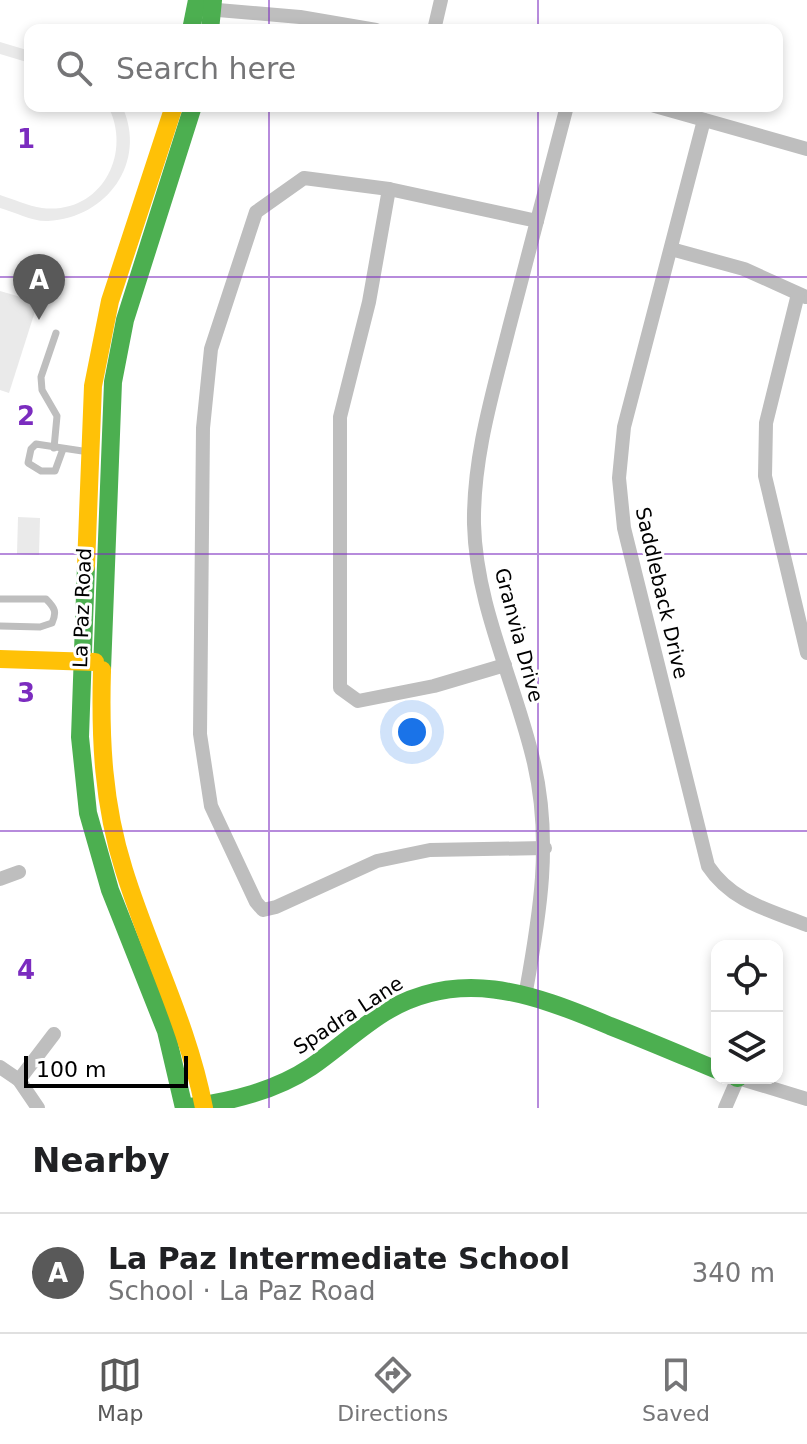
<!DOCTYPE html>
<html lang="en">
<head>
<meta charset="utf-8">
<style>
	:root { --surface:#fff; --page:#f6f6f6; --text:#202124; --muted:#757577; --line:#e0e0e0; --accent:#595959 }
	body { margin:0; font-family:"DejaVu Sans",sans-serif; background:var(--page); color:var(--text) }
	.controls { position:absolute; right:24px; bottom:24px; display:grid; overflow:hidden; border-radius:16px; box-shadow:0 4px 12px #0003 }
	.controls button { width:72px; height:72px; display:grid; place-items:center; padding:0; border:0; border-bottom:2px solid var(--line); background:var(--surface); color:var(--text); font:40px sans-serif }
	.scale { position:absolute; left:24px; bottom:20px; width:164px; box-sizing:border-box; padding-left:8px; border:4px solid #000; border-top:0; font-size:22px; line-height:28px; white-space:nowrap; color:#000; -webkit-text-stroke:6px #fff; paint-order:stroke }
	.you { position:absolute; left:412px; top:732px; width:28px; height:28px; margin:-20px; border:6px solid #fff; border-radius:50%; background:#1a73e8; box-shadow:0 0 0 12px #1a73e833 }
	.badge { display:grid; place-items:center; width:52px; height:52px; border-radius:50%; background:var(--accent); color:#fff; font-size:26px; font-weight:700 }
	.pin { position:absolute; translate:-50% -66px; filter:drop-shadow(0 2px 4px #0008) }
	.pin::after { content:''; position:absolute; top:42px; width:28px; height:24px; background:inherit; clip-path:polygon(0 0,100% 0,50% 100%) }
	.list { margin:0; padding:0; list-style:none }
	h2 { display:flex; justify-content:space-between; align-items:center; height:104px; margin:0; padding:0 32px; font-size:34px }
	h2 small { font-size:26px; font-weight:400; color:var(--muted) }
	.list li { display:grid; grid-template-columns:52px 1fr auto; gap:24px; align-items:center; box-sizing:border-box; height:120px; padding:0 32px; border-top:2px solid var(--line) }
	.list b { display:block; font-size:30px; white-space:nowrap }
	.list p { margin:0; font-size:26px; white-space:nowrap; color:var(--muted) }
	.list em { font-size:26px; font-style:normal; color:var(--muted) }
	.icon { flex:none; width:44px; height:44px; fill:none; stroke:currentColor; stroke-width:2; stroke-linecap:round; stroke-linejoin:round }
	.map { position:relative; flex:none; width:807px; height:1108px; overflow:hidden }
	.search { position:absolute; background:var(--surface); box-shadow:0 4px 12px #0003; left:24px; right:24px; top:24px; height:88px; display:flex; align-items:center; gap:20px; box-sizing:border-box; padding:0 28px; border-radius:16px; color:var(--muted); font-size:30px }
	.sheet { height:224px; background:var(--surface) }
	nav { display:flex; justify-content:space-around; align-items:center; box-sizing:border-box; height:112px; border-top:2px solid var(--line); background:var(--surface); font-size:22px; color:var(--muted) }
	nav a { display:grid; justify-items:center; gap:4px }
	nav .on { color:var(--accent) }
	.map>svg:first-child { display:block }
	.pitch { fill:#eaeaea }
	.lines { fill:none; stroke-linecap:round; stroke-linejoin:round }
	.lane { stroke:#bebebe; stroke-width:7 }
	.street { stroke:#bebebe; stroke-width:14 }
	.fast { stroke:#4caf50; stroke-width:18 }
	.slow { stroke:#ffc107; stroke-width:18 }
	.grid { fill:none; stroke:#7b2cbf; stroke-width:2; stroke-opacity:0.55 }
	.labels { text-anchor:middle; stroke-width:6; stroke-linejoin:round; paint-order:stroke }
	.street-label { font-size:20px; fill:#000; stroke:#fff }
	.grid-label { font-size:26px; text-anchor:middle; font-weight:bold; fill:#7b2cbf; stroke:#fff; stroke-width:6; stroke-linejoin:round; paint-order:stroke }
</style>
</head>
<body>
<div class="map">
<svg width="807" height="1108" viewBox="0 0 807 1108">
	<rect width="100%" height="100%" fill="#fff"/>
	<g class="pitch">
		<polygon points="0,42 30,51 30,63 0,54"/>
		<path d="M 108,106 L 122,106 C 148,162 107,218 48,221 C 33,222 15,212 0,208 L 0,195 C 13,199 28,206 42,208 C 101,215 133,154 108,106 Z"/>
		<polygon points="0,291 38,302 9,393 0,390"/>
		<polygon points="18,517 40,518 39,555 17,554"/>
	</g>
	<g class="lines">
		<g class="lane">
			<polyline points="54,448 57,416 42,390 41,377 56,333"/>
			<polyline points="63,449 55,471 41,471 28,463 31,449 36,444 89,452"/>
			<path d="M 0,599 L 46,599 C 55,608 57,612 52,623 L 40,627 L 0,626"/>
		</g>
		<g class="street">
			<polyline points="206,9 300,17 376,30"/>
			<polyline points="434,30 441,0"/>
			<polyline points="655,106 807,149"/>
			<path d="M 704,120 L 624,427 L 619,478 L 624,528 L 708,866 C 732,902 769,910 807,925"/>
			<polyline points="389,189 369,302 340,417 340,688 358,701 434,686 505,665"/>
			<polyline points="537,221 389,189 304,178 256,212 211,349 203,428 200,734 211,806 256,902 263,910 276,907 377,861 430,850 545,848"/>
			<polyline points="671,249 744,269 806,297"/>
			<polyline points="798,294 766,423 765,476 807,653"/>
			<polyline points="0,879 19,872"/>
			<path d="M 526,991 C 540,914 552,841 534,763 C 516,684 476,607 474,524 C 473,457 493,392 509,328 C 528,254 547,180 567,106"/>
			<polyline points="0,1067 19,1080 38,1108"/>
			<polyline points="19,1080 54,1034"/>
			<polyline points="725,1108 738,1078 807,1099"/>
		</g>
		<g class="fast">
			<polyline points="191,30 197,0"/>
			<polyline points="210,30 213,0"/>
			<polyline points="86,566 80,737 88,813 110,890 166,1031 184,1108"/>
			<polyline points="102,670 113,382 125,320 193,106"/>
			<polyline points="737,1078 738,1078"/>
			<path d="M 190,1107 C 232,1101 275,1091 311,1067 C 334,1051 355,1032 379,1016 C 456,965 532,993 610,1026 C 646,1040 681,1055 717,1070"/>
		</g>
		<g class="slow">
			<polyline points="86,566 93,386 110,301 174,106"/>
			<polyline points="0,659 95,662"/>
			<path d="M 102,670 C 100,739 103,804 124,870 C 149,951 188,1024 204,1108"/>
		</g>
	</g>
	<path class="grid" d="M 269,0 L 269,30M 538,0 L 538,30M 269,106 L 269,1108M 538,106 L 538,1108M 0,277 L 807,277M 0,554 L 807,554M 0,831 L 807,831"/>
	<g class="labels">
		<g class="street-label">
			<text transform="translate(662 593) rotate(77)" y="7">Saddleback Drive</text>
			<text transform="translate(82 608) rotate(-88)" y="7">La Paz Road</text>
			<text transform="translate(519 635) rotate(75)" y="7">Granvia Drive</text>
			<text transform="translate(348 1015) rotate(-33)" y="7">Spadra Lane</text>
		</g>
	</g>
	<g class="grid-label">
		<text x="26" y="148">1</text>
		<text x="26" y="425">2</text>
		<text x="26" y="702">3</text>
		<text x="26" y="979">4</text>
	</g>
</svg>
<div class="controls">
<button><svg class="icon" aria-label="locate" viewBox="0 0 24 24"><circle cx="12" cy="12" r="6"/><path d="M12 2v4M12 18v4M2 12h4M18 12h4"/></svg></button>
<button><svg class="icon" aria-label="layers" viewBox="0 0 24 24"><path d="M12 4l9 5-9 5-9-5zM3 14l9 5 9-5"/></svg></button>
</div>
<div class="scale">100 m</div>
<div class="you"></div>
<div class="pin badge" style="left:39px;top:320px">A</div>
<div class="search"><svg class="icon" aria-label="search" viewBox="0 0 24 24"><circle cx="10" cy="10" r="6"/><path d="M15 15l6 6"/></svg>Search here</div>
</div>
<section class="sheet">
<h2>Nearby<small></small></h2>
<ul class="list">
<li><span class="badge">A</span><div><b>La Paz Intermediate School</b><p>School · La Paz Road</p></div><em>340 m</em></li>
</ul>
</section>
<nav>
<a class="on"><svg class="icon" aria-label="map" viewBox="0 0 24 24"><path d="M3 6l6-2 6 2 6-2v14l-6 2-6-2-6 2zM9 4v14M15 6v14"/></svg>Map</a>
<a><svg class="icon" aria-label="directions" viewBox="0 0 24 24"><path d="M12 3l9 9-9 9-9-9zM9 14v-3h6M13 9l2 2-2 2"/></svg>Directions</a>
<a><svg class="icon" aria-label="saved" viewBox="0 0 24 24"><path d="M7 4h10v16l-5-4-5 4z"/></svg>Saved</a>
</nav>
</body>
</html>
